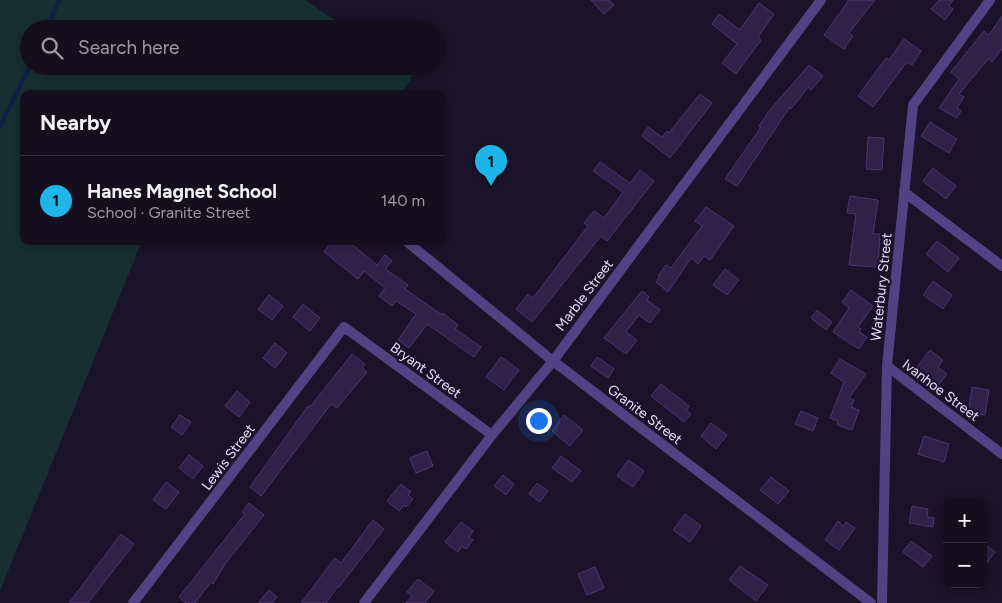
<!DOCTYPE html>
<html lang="en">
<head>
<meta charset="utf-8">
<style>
	:root { --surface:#140e1f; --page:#1d1728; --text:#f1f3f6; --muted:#9d9ca4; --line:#332e3d; --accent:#1eb5e8 }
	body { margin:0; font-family:Figtree,sans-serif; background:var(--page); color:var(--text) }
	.controls { position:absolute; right:15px; bottom:15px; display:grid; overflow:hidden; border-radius:10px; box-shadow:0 2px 8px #0003 }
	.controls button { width:45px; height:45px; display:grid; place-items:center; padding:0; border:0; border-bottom:1px solid var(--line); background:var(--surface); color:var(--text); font:25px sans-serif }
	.you { position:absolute; left:538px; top:420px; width:18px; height:18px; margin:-12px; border:4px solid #fff; border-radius:50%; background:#1a73e8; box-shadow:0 0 0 8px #1a73e833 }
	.badge { display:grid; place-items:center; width:32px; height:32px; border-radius:50%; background:var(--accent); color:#111; font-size:16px; font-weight:700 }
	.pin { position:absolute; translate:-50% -41px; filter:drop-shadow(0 1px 2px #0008) }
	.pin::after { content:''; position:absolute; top:26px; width:18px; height:15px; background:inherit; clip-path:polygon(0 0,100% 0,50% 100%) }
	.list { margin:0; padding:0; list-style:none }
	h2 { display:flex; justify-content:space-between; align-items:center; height:65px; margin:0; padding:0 20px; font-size:21px }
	h2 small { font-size:16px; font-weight:400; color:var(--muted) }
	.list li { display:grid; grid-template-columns:32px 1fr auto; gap:15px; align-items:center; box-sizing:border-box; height:90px; padding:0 20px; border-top:1px solid var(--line) }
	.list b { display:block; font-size:19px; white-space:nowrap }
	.list p { margin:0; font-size:16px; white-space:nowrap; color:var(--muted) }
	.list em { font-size:16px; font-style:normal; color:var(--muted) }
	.icon { flex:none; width:28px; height:28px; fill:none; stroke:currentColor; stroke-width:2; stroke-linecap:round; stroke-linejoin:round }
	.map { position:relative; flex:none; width:1002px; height:603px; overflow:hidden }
	.search { position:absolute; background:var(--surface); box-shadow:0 2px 8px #0003; left:20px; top:20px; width:425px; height:55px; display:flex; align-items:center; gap:12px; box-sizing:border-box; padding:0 18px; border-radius:28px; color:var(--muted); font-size:19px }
	.panel { position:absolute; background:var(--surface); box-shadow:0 2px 8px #0003; left:20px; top:90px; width:425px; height:155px; border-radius:10px }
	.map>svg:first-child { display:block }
	.green { fill:#172f32 }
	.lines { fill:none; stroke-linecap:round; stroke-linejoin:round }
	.stream { stroke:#131f47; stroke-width:4 }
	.building { fill:#2f2148; stroke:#4b3671 }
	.minor { stroke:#504383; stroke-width:10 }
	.labels { text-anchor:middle; stroke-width:4.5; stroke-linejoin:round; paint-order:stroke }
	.street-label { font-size:14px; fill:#e6defc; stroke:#1a1329 }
</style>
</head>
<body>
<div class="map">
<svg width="1002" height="603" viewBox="0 0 1002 603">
	<rect width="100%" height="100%" fill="#1a1329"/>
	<polygon class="green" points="0,0 305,0 348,29 29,29 29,66 404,66 414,73 402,94 24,94 24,241 142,241 0,591"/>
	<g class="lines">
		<g class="stream">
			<polyline points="47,29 59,0"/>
			<polyline points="0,126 30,66"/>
		</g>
	</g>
	<g class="building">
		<polygon points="591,0 609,0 614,5 604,14"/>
		<polygon points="849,0 875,0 849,33 853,36 844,49 824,35"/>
		<polygon points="939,0 953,0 949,6 953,9 945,20 931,9"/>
		<polygon points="759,3 774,14 758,37 761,40 736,74 722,63 737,44 712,24 719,14 740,30"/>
		<polygon points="1002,16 1002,49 992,62 988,59 959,94 964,97 957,108 961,111 957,118 939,108 959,79 951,72 984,31 989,35"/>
		<polygon points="904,39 921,51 912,65 907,62 873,107 858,96 886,58 889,60"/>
		<polygon points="809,65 823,76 811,90 808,87 791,109 790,107 737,186 725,179 761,127 759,126 769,111"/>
		<polygon points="700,94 712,103 670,158 642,136 648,127 662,137 667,131 669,133"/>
		<polygon points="930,122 957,139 949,153 921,136"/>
		<polygon points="868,137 884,138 882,170 866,169"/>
		<polygon points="600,162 630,183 640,170 654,181 607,241 601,236 532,322 516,309 528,294 533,298 588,226 584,223 594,211 604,218 623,192 593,171"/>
		<polygon points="933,168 956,186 946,199 923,181"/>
		<polygon points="850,196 878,200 873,234 880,234 878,267 849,265 856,214 847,213"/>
		<polygon points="706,207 734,226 710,260 704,256 698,264 691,258 668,292 656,282 660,277 658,276 666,265 671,268 702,226 695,221"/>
		<polygon points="332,241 356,241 353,245 377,265 385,255 392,261 385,269 408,285 405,289 442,315 443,313 458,325 455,329 481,347 474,357 427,324 409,348 398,340 416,314 396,301 392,306 379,296 385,288 364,271 358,279 324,252"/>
		<polygon points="937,241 959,258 948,272 926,254"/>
		<polygon points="725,269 739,280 727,295 713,285"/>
		<polygon points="933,281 952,295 943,309 923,295"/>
		<polygon points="851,290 873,306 858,327 861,329 859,332 867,337 859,349 833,332 849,308 842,302"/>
		<polygon points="642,291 649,297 647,300 660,310 650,323 639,315 626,332 637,340 626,354 604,338"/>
		<polygon points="269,295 283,306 272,320 258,309"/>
		<polygon points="303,304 320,318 310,331 293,317"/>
		<polygon points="817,310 832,322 826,330 811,318"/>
		<polygon points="275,343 287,353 275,368 263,358"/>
		<polygon points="930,350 943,360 938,367 947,374 936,388 914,371"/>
		<polygon points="352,354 365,364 362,368 367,372 337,408 331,404 261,496 250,487 308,406 310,407 333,378"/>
		<polygon points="501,357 519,370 504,390 486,377"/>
		<polygon points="597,357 614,369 608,378 591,366"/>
		<polygon points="840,359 866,374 849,398 854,400 851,407 859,410 852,430 837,425 838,421 830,418 844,382 831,373"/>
		<polygon points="661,384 689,406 686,410 691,414 684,422 651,396"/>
		<polygon points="972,387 989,390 985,415 968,413"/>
		<polygon points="237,391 250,402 239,417 225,406"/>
		<polygon points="801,411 818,418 813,431 795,424"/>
		<polygon points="180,415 191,422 182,435 171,427"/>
		<polygon points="564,415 583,430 570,446 552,431"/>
		<polygon points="711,423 727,435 716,449 701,436"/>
		<polygon points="924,436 949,444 944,462 918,454"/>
		<polygon points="427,451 433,466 416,473 410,458"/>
		<polygon points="189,455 203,466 193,479 179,468"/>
		<polygon points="561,456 581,471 572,482 552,468"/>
		<polygon points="628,460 644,471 633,487 617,476"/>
		<polygon points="503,475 514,484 506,495 494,486"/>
		<polygon points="771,477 789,491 778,504 760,490"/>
		<polygon points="166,482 179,492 166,509 153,500"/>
		<polygon points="537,483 548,491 540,502 529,494"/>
		<polygon points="401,484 411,492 408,495 413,499 406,507 404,505 399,511 387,501"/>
		<polygon points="249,503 264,515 225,564 213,584 211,582 195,603 186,603 179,597 245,514 242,512"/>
		<polygon points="912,506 928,509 927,517 934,518 933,527 909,523"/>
		<polygon points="685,514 701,526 690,542 673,530"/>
		<polygon points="373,520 384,529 339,587 338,586 326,603 301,603 335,558 341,563"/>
		<polygon points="838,521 843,526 846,522 855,528 839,550 825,540"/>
		<polygon points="461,522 473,531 469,537 473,540 466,549 462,546 458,552 445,542"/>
		<polygon points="121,534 134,544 88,603 69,603"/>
		<polygon points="911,541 932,556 923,567 903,552"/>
		<polygon points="983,543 995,552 983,568"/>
		<polygon points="740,566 768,585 756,601 729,580"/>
		<polygon points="595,567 604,588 587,595 578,574"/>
		<polygon points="418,579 434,591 425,603 406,603 412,596 407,592"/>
		<polygon points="269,590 277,597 272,603 258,603"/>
	</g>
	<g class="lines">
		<g class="minor">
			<polyline points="904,192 1002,266"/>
			<polyline points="406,241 553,361 871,603"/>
			<polyline points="887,366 1002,454"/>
			<polyline points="133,603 344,327 492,435"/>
			<polyline points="364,603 492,435 553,361 821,0"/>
			<polyline points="882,603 887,366 913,105 990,0"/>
		</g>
	</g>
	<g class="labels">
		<g class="street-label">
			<text transform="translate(881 287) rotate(-84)" y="5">Waterbury Street</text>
			<text transform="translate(584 295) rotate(-53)" y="5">Marble Street</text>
			<text transform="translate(426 370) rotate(36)" y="5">Bryant Street</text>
			<text transform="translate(941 390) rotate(37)" y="5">Ivanhoe Street</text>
			<text transform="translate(645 414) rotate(37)" y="5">Granite Street</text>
			<text transform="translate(228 457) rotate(-53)" y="5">Lewis Street</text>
		</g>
	</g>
</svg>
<div class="controls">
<button>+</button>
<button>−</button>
</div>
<div class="you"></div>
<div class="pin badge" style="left:491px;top:186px">1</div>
<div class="search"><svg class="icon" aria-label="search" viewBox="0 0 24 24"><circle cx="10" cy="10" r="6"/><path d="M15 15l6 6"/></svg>Search here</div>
<section class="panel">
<h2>Nearby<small></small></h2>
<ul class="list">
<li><span class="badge">1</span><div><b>Hanes Magnet School</b><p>School · Granite Street</p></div><em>140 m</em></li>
</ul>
</section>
</div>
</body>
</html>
